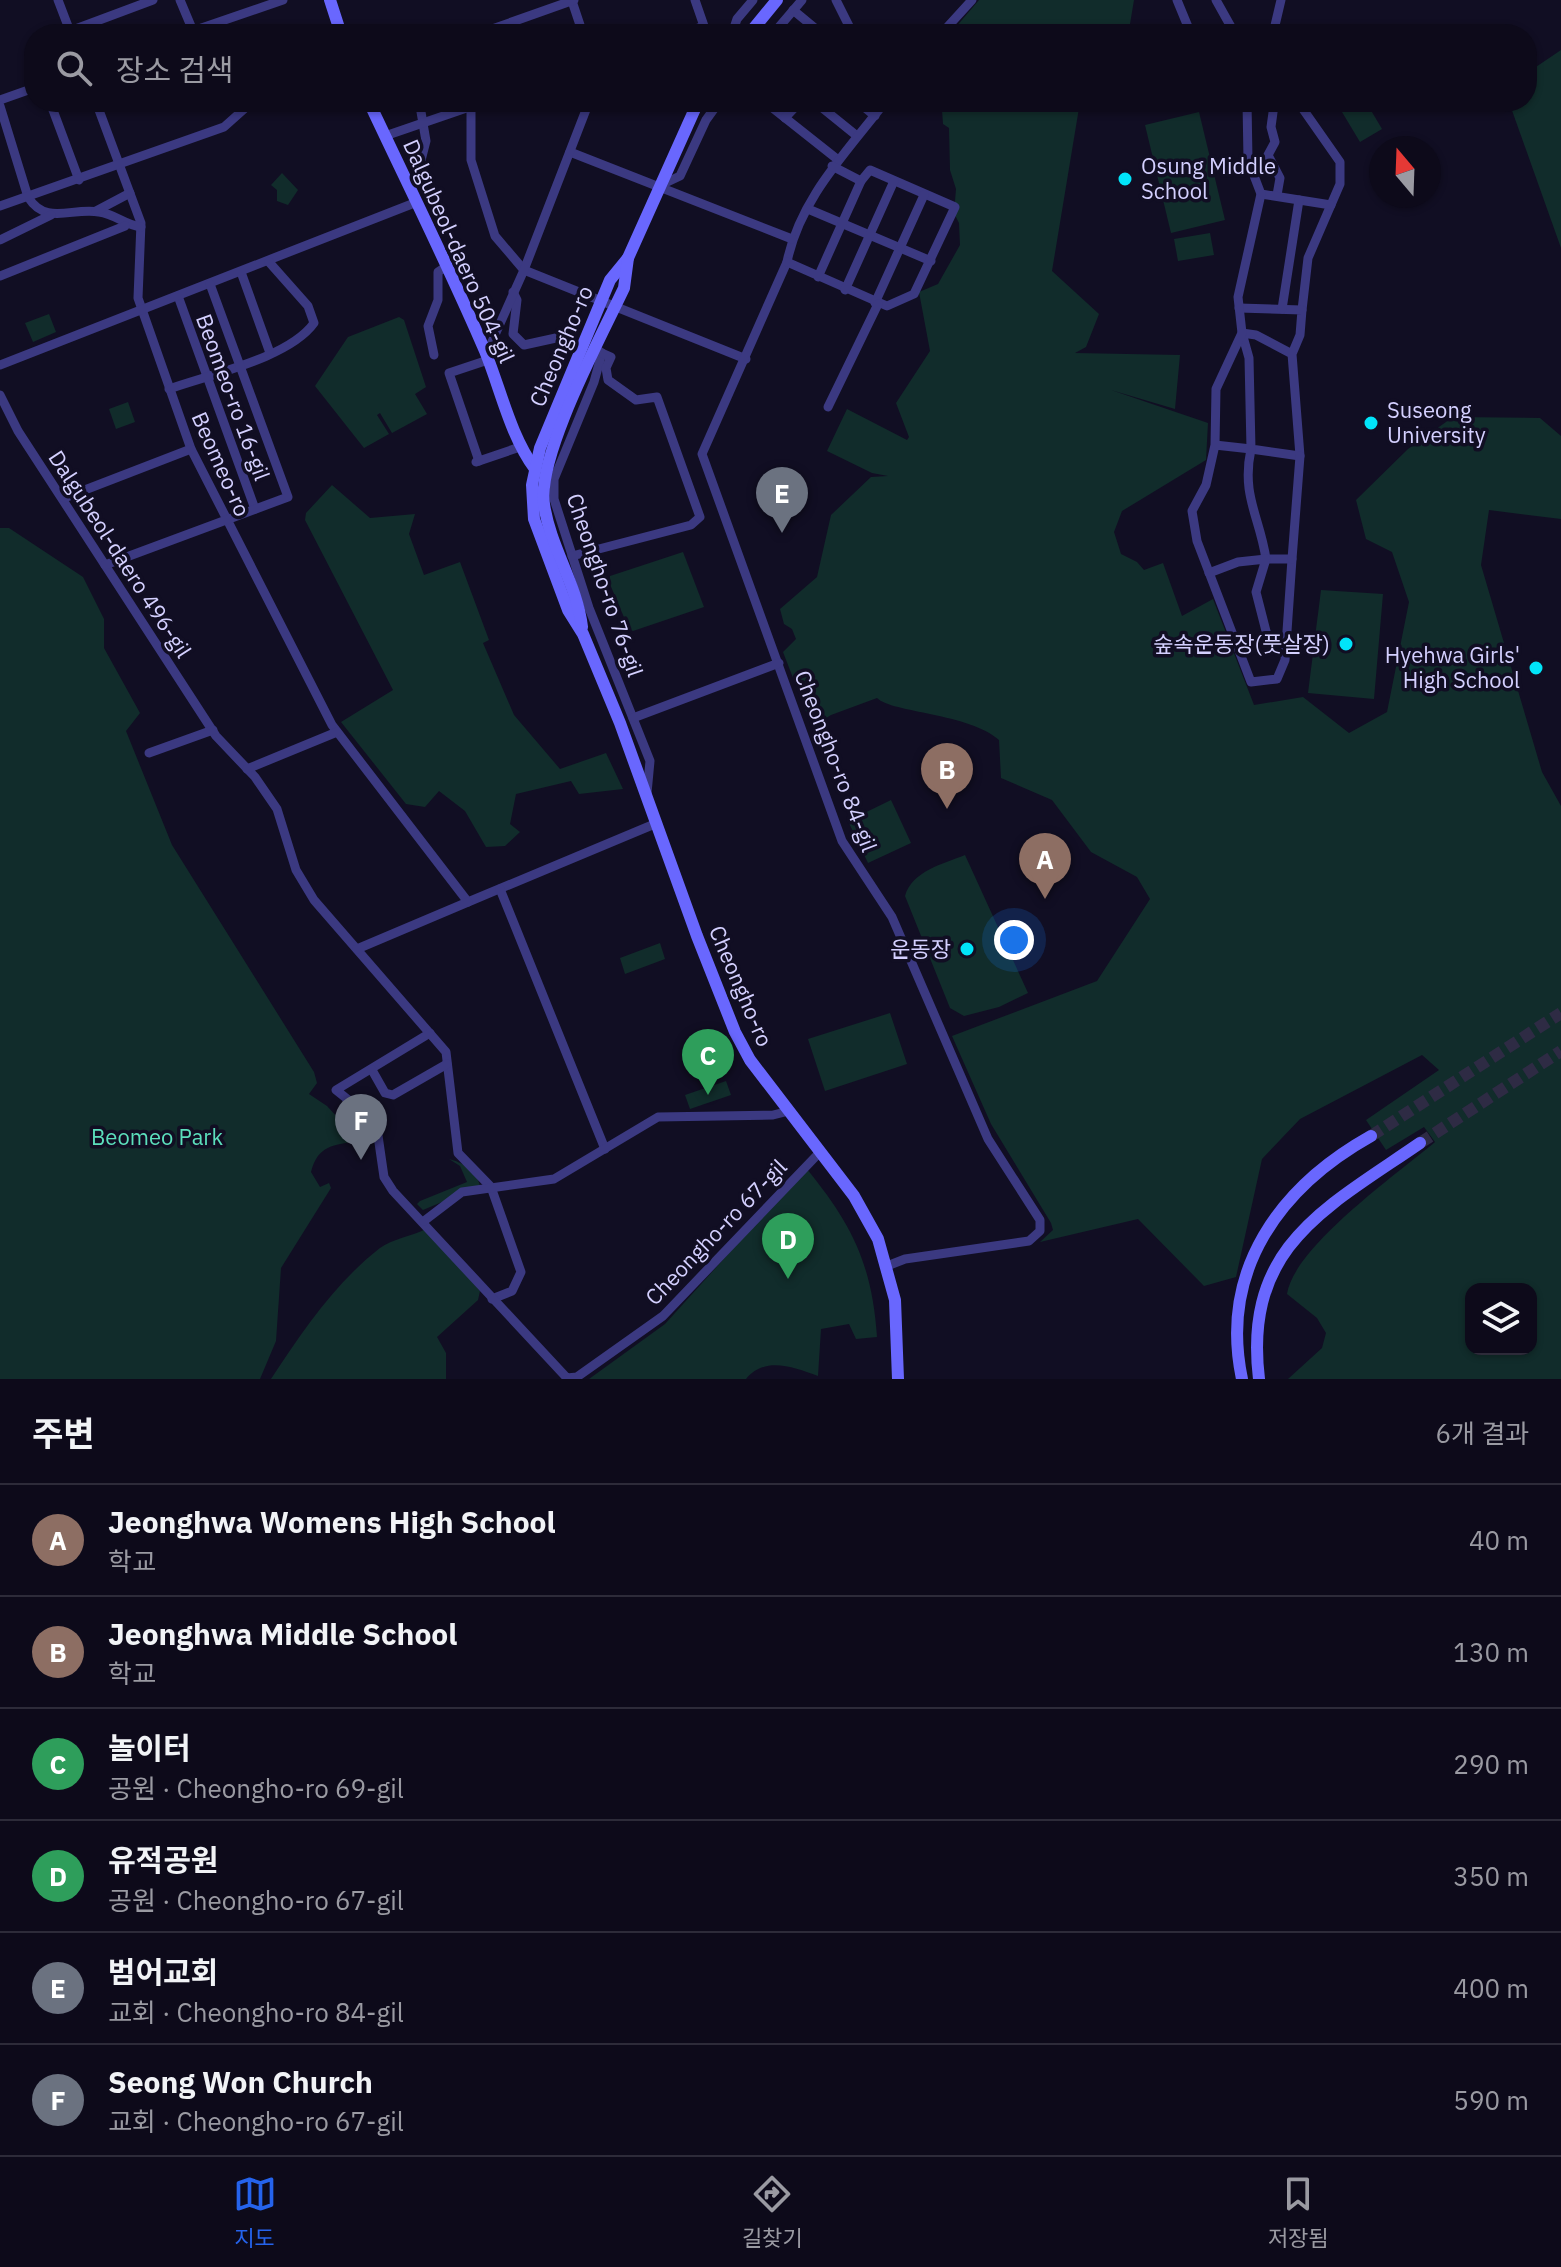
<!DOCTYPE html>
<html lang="ko">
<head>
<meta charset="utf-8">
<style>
	:root { --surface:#0d0a1a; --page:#1b1827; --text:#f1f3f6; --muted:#9a9aa2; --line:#2d2b39; --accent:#2563eb }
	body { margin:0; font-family:"IBM Plex Sans","Noto Sans KR",sans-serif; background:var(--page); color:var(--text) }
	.controls { position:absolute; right:24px; bottom:24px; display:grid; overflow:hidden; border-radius:16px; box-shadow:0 2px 6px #0004 }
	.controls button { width:72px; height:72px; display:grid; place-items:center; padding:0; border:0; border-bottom:2px solid var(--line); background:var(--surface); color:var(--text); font:40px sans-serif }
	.compass { position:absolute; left:1369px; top:136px; width:72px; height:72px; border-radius:50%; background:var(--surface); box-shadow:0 2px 6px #0004; rotate:341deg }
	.you { position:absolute; left:1014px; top:940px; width:28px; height:28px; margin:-20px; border:6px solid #fff; border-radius:50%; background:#1a73e8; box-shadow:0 0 0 12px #1a73e833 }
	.badge { display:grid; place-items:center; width:52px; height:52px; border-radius:50%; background:var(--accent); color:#fff; font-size:26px; font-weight:700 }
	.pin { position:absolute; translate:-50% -66px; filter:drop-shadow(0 2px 4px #0008) }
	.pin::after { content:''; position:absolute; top:42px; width:28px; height:24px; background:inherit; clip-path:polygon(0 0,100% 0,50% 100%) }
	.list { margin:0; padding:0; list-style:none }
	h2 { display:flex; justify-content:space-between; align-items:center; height:104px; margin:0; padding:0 32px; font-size:34px }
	h2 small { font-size:26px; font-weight:400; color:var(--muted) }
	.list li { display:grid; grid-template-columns:52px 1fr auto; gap:24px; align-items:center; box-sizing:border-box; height:112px; padding:0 32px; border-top:2px solid var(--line) }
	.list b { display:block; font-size:30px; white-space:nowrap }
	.list p { margin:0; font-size:26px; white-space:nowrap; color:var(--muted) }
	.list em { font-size:26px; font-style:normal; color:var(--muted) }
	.icon { flex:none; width:44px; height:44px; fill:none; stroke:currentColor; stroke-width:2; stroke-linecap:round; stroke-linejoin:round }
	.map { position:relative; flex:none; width:1561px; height:1379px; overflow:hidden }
	.search { position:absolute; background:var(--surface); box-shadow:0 2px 6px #0004; left:24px; right:24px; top:24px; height:88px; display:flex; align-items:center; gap:20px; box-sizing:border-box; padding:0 28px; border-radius:32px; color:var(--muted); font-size:30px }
	.sheet { height:776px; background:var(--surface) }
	nav { display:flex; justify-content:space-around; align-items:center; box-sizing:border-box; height:112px; border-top:2px solid var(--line); background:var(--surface); font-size:22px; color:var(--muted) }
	nav a { display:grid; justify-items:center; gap:4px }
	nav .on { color:var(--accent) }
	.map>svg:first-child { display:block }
	.green { fill:#112c2b; fill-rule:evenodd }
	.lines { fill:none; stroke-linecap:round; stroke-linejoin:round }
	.secondary-tunnel { stroke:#2e2b44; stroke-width:12; stroke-dasharray:12 6; stroke-linecap:butt }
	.street { stroke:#3b3981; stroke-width:9 }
	.secondary { stroke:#6967fe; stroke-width:12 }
	.poi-dot { fill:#01e4f9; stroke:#110e23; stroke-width:3 }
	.labels { text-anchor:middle; stroke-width:7; stroke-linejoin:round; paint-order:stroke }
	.poi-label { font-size:22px; fill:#d4d0ff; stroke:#110e23; text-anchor:end }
	.street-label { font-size:22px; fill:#d4d0ff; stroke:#110e23 }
	.park-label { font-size:22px; fill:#5cdfbc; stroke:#110e23 }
</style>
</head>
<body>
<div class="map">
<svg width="1561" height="1379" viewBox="0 0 1561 1379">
	<rect width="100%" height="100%" fill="#110e23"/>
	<g class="green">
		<polygon points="979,0 1134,0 1130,24 1133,34 950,34"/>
		<polygon points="1561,50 1561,248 1509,102 1527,102 1527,73"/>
		<path d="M 949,102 L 1080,102 L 1052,271 L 1099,314 L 1086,347 L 1075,353 L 1180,355 L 1175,409 L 1111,390 L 1208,423 L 1206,460 L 1122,511 L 1114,532 L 1121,554 L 1137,562 L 1144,570 L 1163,563 L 1182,616 L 1213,599 L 1254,705 L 1303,697 L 1349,733 L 1387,712 L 1409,602 L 1392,552 L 1366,539 L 1356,500 L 1408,449 L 1453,417 L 1540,418 L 1561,436 L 1561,519 L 1489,510 L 1481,565 L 1542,772 L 1561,806 L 1561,1379 L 1288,1379 L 1322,1348 L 1326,1333 L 1317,1318 L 1287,1294 C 1294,1247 1397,1174 1435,1142 L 1424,1127 L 1386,1150 L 1366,1120 L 1439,1070 L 1422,1055 L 1300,1119 L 1262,1159 L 1236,1277 L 1204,1286 L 1138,1219 L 1040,1242 L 1053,1230 L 1051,1223 L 991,1124 L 952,1036 L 1097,981 L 1150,899 L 1137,877 L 1091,852 L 1052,800 L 1001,778 L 999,740 C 969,713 892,713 877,698 L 831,715 L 812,727 L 783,652 L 796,639 L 792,629 L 784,624 L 780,609 L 817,577 L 831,515 L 871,477 L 888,476 L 872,473 L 827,451 L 847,409 L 907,440 L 909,437 L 896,403 L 930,351 L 919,292 L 938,284 L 960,245 L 959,223 L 954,213 L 956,189 L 950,170 L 949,128 L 943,124 L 942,110 ZM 1471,1289 L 1531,1289 L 1531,1349 L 1471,1349 Z"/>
		<polygon points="1347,102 1366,102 1382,129 1360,142 1339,107"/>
		<polygon points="1199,112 1225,220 1171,233 1145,125"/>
		<polygon points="282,173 298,190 288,205 277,201 277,190 271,185"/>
		<polygon points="1210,233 1214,255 1178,261 1174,239"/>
		<polygon points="49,314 56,332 33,342 25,323"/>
		<polygon points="399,317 404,320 426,387 415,394 427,414 392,433 380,413 377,415 389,434 364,448 315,386 348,337"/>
		<polygon points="128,402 135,422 116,429 109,409"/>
		<polygon points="332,485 370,518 415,514 409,534 424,575 460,562 489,640 483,643 514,715 560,769 606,753 623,789 579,794 571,781 516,794 510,824 520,832 505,846 486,847 465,811 439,791 425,807 406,804 341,722 393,690 305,520 306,513"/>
		<path d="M 0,528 L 9,528 L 83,577 L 104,619 L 104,648 L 140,713 L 126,731 L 172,845 L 314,1072 L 317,1083 L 309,1094 L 327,1106 L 359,1141 C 333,1145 318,1145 311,1172 L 320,1187 L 329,1183 L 331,1188 L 281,1268 L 276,1341 L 260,1379 L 0,1379 Z"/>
		<polygon points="683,552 704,607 633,631 629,629 609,582 610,576"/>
		<polygon points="1321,590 1383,594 1374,699 1308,693"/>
		<polygon points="891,800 911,843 868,863 848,821"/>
		<path d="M 965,855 L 1028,993 L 999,1007 L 964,1016 L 950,1008 L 905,896 C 912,871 943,864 965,855 Z"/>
		<polygon points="660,943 665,959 625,974 620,958"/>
		<polygon points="890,1013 907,1064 825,1091 808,1039"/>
		<polygon points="726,1081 731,1095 690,1109 685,1095"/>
		<path d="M 449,1159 C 462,1162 477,1171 480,1186 L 423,1210 L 417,1204 L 420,1201 L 467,1182 L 460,1166 Z"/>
		<path d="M 806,1168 C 852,1224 872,1264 877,1337 L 856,1339 L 849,1324 L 821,1329 L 818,1376 C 793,1367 765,1356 746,1379 L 589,1379 L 665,1324 Z"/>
		<path d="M 426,1229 L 480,1291 L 478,1300 L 437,1337 L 446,1353 L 446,1379 L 271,1379 C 302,1332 335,1283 380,1248 C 392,1239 412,1236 426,1229 Z"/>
	</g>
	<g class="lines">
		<g class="secondary-tunnel">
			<polyline points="1371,1136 1561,1013"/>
			<polyline points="1420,1143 1561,1051"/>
		</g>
		<g class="street">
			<polyline points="58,0 71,34"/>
			<polyline points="180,0 193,31"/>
			<polyline points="836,0 853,34"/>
			<polyline points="1177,0 1191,34"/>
			<polyline points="1216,0 1235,34"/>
			<polyline points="572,1 583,34"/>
			<polyline points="793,10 822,34"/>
			<polyline points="70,31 153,0"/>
			<polyline points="184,34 283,0"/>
			<polyline points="478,34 574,0"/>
			<polyline points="681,34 704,26 695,0"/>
			<polyline points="732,34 737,19 753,0"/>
			<polyline points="773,34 802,0"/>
			<polyline points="941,34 972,0"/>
			<polyline points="1273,34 1281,0"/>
			<polyline points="0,100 34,88"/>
			<polyline points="50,102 79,180"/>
			<polyline points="96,102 141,223 138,298 191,449 332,725 468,902 657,823"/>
			<polyline points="415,102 420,106 426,141 416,180"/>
			<polyline points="471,102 471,160 495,236 524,270 746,359"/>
			<polyline points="765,102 837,159"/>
			<polyline points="815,102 857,136"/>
			<polyline points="858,102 875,116"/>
			<path d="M 885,102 C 847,152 800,198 787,262 L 702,454 L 842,841 L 892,917 L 988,1139 L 1040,1220 L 1040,1231 L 1029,1241 L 905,1259 L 887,1266"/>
			<polyline points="1271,102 1274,105 1271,127 1275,142 1268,155 1280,178 1277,195"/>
			<polyline points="1298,102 1340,162 1340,184 1308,258 1302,310"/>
			<path d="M 0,106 L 28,197 C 46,226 72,207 99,212 C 115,214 125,225 141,227"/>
			<polyline points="785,118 800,102"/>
			<polyline points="385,136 484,102"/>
			<polyline points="570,152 792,239"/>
			<polyline points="832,166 861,181"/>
			<polyline points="661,185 680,176 706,120 719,102"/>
			<polyline points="1261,194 1331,205"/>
			<polyline points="0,206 224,127 252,102"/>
			<polyline points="808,209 931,261"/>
			<polyline points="96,211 130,193"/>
			<polyline points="0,240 51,215"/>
			<polyline points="787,262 887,306 914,294 955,207 870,170 861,181 818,277"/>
			<polyline points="241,272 270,353"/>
			<polyline points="0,276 125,226"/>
			<polyline points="845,290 894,181"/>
			<polyline points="513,292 517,300 513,334 524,345 565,336"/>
			<polyline points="178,296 255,509"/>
			<polyline points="875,303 924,195"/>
			<polyline points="1239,308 1302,310 1300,335 1292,354 1300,456 1251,449 1249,358 1242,333 1256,335 1292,354"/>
			<polyline points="1282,309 1299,200"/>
			<polyline points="596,349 602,353 594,382 554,479 554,499 589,608 650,761 647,793"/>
			<polyline points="434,355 428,326 438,300 438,272 447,266"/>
			<polyline points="486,355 524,270 589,102"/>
			<polyline points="0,365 417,202"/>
			<path d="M 169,389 C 211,374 289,358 314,323 L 308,306 L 269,262"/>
			<polyline points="0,395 18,431 216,736 255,777 277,809 296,870 314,900 446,1052 458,1153 491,1187 521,1272 512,1291 492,1299"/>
			<polyline points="828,407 878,304"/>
			<path d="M 1215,445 L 1251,449 C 1241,496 1260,517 1266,559 L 1292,559 L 1285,660 L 1277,679 L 1251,682 L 1197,541 L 1192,511 L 1206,485 L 1215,445 L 1216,389 L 1242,333 L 1238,297 L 1261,194 L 1248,160 L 1247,102"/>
			<polyline points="479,461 449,373 488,360"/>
			<polyline points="476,462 520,447"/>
			<polyline points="64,498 191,449"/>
			<polyline points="572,556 691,525 700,517 657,397 636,400 608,380 606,368 611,357 602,353"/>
			<polyline points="1292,559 1300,456"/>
			<polyline points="105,565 288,497 210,284"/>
			<polyline points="1209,573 1238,562 1266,559 1256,592 1267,635"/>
			<polyline points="633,718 779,663"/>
			<polyline points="149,753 213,730"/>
			<polyline points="247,769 337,732"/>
			<polyline points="500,889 605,1149"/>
			<polyline points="357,949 468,902"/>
			<polyline points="430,1033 336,1090 376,1122 384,1177 393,1191 567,1378 577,1377 663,1316 820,1152"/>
			<polyline points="372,1070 385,1093 393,1095 447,1064"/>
			<polyline points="424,1221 462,1192 554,1179 658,1117 773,1115 789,1111"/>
		</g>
		<g class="secondary">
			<polyline points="330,0 341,34"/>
			<polyline points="749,34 777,0"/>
			<path d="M 369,102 C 408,185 449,267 485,351 C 501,390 510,435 535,469"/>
			<polyline points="628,258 610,280 540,448 532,485 534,519 568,610 583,634 620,723 697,936 735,1032 750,1060 854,1196 878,1239 895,1300 898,1379"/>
			<path d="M 582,627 C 577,584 550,547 544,504 C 537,455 601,337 624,288 L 628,258 L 698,102"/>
			<path d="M 1242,1379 C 1219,1270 1280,1187 1371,1136"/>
			<path d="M 1259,1379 C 1243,1246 1326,1208 1420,1143"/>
		</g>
	</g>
	<g class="poi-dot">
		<circle cx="1125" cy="179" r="8"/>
		<circle cx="1371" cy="423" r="8"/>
		<circle cx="1346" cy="644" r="8"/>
		<circle cx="1536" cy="668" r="8"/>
		<circle cx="967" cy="949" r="8"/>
	</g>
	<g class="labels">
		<g class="poi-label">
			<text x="1141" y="174" text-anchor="start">Osung Middle<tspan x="1141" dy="25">School</tspan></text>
			<text x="1387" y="418" text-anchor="start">Suseong<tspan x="1387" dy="25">University</tspan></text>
			<text x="1330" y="652">숲속운동장(풋살장)</text>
			<text x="1520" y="663">Hyehwa Girls'<tspan x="1520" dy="25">High School</tspan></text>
			<text x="951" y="957">운동장</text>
		</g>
		<g class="street-label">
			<text transform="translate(459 251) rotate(66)" y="8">Dalgubeol-daero 504-gil</text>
			<text transform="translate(561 346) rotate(-67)" y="8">Cheongho-ro</text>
			<text transform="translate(233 397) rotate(70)" y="8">Beomeo-ro 16-gil</text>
			<text transform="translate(221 464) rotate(66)" y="8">Beomeo-ro</text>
			<text transform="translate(120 554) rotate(57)" y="8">Dalgubeol-daero 496-gil</text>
			<text transform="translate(605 585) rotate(71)" y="8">Cheongho-ro 76-gil</text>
			<text transform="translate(836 761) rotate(69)" y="8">Cheongho-ro 84-gil</text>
			<text transform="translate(741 986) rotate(67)" y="8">Cheongho-ro</text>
			<text transform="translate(716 1232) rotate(-46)" y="8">Cheongho-ro 67-gil</text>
		</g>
		<g class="park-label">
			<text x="157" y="1145">Beomeo Park</text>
		</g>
	</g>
</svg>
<div class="controls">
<button><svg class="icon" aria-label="layers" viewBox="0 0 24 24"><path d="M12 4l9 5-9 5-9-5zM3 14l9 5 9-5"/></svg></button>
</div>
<svg class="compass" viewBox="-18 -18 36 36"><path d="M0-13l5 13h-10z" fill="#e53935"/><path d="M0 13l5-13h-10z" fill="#9a9aa2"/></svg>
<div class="you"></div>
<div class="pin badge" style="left:1045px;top:899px;background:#8d6e63">A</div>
<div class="pin badge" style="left:947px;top:809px;background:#8d6e63">B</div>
<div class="pin badge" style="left:708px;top:1095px;background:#2e9e5b">C</div>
<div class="pin badge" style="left:788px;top:1279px;background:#2e9e5b">D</div>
<div class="pin badge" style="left:782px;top:533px;background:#6b7280">E</div>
<div class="pin badge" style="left:361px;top:1160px;background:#6b7280">F</div>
<div class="search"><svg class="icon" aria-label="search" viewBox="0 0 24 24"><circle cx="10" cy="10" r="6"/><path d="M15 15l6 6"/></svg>장소 검색</div>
</div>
<section class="sheet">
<h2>주변<small>6개 결과</small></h2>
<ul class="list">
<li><span class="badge" style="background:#8d6e63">A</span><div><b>Jeonghwa Womens High School</b><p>학교</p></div><em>40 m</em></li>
<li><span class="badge" style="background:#8d6e63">B</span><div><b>Jeonghwa Middle School</b><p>학교</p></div><em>130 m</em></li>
<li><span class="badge" style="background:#2e9e5b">C</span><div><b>놀이터</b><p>공원 · Cheongho-ro 69-gil</p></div><em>290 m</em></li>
<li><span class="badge" style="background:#2e9e5b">D</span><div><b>유적공원</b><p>공원 · Cheongho-ro 67-gil</p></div><em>350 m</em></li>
<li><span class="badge" style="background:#6b7280">E</span><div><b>범어교회</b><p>교회 · Cheongho-ro 84-gil</p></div><em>400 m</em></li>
<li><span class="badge" style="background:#6b7280">F</span><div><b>Seong Won Church</b><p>교회 · Cheongho-ro 67-gil</p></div><em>590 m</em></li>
</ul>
</section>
<nav>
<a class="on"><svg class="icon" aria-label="map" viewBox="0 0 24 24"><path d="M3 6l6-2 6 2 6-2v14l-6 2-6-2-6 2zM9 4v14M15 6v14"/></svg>지도</a>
<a><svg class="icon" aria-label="directions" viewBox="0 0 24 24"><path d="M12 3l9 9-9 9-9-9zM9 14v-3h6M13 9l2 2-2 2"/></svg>길찾기</a>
<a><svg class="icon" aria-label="saved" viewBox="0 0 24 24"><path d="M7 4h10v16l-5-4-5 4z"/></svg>저장됨</a>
</nav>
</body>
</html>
